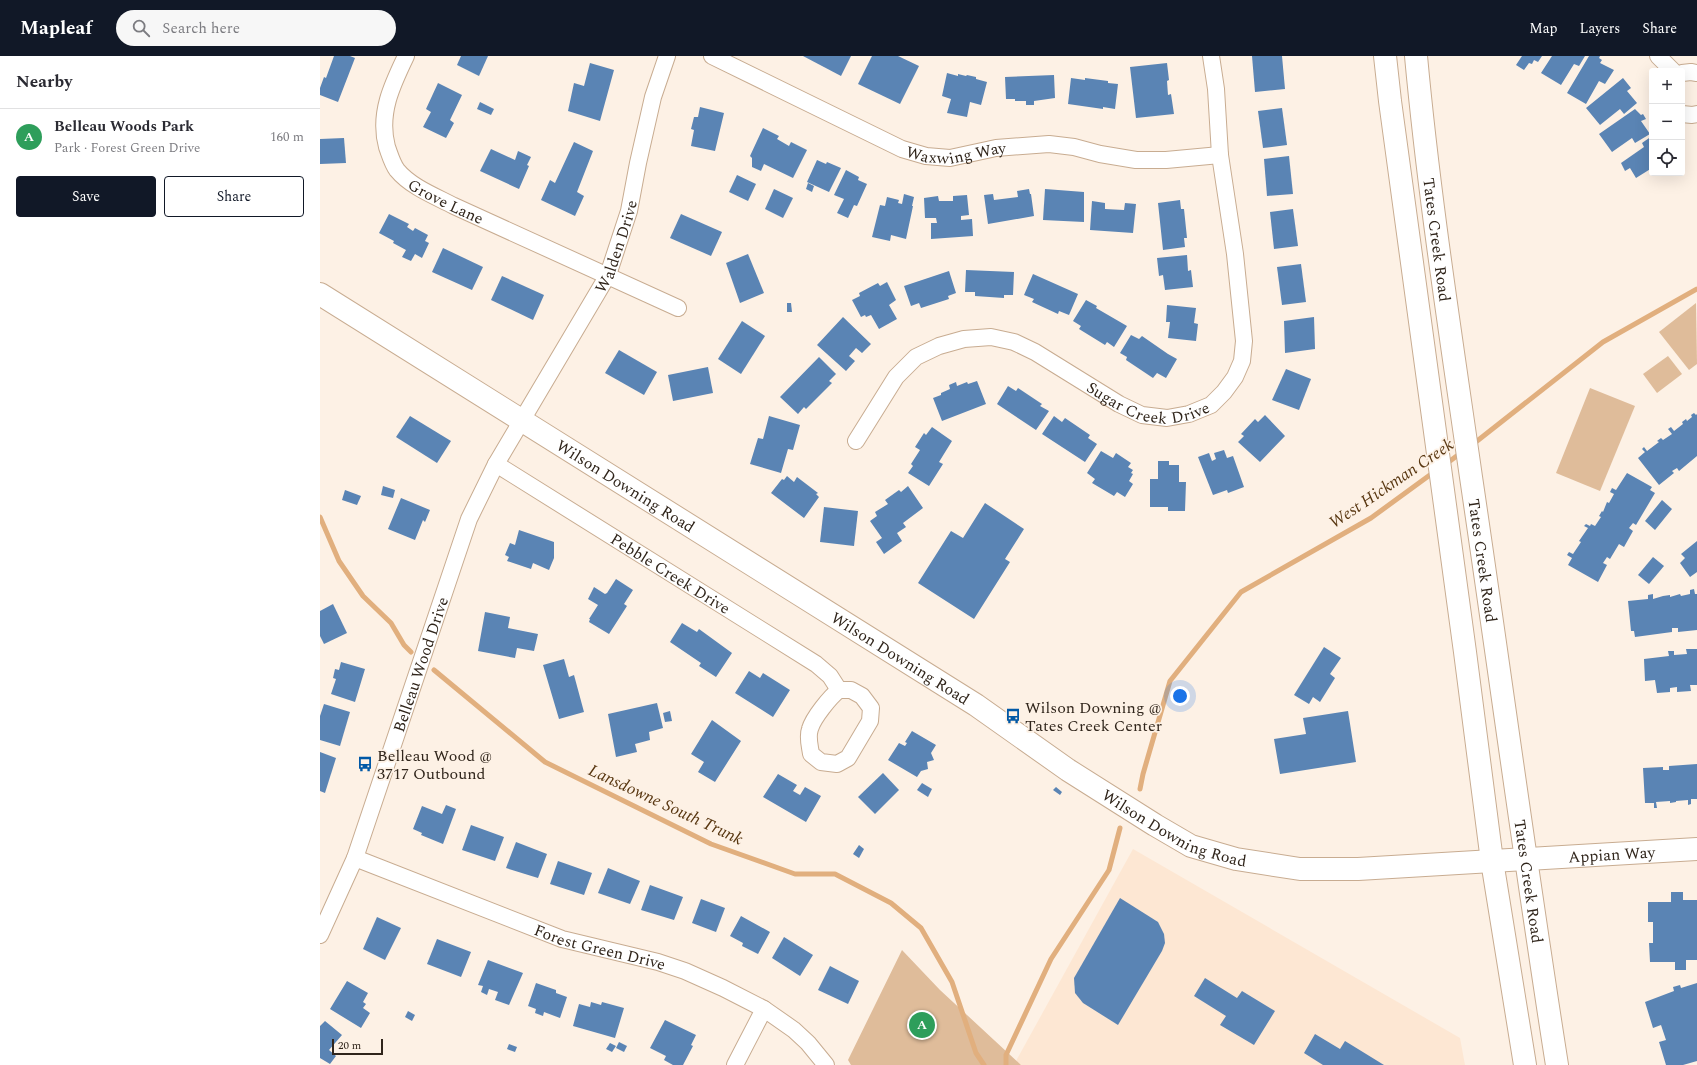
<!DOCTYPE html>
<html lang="en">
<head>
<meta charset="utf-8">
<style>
	:root { --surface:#fff; --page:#f7f7f7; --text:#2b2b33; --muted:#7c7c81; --line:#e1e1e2; --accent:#111827 }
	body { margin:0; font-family:Spectral,serif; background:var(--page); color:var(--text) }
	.controls { position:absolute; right:12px; top:12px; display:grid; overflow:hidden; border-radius:4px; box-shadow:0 4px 16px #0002 }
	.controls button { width:36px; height:36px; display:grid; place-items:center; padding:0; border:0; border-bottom:1px solid var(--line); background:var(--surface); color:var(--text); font:20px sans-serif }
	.scale { position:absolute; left:12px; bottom:10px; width:51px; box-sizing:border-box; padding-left:4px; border:2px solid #30251b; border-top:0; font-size:11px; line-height:14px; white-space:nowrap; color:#30251b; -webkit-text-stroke:3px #fdf1e5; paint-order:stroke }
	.you { position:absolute; left:860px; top:640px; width:14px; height:14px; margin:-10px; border:3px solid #fff; border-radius:50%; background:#1a73e8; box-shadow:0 0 0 6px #1a73e833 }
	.badge { display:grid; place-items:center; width:26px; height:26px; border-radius:50%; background:var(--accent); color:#fff; font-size:13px; font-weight:700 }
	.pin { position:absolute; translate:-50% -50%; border:2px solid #fff; box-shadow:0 1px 4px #0006 }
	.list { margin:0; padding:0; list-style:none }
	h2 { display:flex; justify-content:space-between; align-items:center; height:52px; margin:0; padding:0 16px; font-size:17px }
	h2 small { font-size:13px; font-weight:400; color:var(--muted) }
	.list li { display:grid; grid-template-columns:26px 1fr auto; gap:12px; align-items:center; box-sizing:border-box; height:56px; padding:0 16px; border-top:1px solid var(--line) }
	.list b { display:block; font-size:15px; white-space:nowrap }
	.list p { margin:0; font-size:13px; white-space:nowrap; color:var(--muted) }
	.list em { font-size:13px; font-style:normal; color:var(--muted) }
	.actions { display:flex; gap:8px; padding:12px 16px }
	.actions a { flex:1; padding:9px 0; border:1px solid var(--accent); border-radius:4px; text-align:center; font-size:14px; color:var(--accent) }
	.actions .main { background:var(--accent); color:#fff }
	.icon { flex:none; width:22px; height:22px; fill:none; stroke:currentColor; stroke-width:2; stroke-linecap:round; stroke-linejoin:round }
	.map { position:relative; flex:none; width:1377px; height:1009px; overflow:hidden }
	header { display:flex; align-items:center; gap:24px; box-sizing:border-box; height:56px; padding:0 20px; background:var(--accent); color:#fff }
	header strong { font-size:19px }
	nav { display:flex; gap:22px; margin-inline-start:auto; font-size:14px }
	.search { width:280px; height:36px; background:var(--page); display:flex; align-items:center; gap:10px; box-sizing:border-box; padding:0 14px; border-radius:22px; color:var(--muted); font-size:15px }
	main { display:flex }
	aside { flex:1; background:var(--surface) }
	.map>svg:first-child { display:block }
	.built { fill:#fde7d3 }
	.green { fill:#dfbc9a }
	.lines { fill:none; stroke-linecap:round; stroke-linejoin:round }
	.stream { stroke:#e1af7e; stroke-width:5 }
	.building { fill:#5a84b4 }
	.street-casing { stroke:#c8ac91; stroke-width:18 }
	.secondary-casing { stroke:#c8ac91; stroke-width:24 }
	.street { stroke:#fff; stroke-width:16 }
	.secondary { stroke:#fff; stroke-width:22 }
	.labels { text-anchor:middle; stroke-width:3.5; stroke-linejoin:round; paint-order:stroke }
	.street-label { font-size:16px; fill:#30251b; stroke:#fdf1e5 }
	.poi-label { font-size:16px; fill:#30251b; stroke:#fdf1e5; text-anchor:start }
	.water-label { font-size:17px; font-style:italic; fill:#583610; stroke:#fdf1e5 }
</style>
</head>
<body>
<header>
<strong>Mapleaf</strong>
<div class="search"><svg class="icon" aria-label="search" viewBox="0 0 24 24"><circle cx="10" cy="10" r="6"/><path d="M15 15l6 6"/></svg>Search here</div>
<nav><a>Map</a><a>Layers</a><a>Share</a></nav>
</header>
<main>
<aside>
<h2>Nearby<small></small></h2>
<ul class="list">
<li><span class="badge" style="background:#2e9e5b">A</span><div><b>Belleau Woods Park</b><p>Park · Forest Green Drive</p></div><em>160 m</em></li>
</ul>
<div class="actions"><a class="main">Save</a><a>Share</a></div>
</aside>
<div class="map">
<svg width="1377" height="1009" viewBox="0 0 1377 1009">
	<rect width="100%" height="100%" fill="#fdf1e5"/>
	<polygon class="built" points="813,793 1140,982 1145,1009 701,1009 696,1005"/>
	<g class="green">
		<polygon points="1376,247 1377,308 1369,314 1339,276"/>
		<polygon points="1348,300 1362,318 1337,337 1323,318"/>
		<polygon points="1270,332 1315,350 1280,435 1236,417"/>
		<polygon points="582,894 620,934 701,1009 531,1009 528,1004"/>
	</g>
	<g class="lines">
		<g class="stream">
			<polyline points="1152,389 1283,286 1377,233"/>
			<polyline points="1126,408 1142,396"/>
			<polyline points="0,461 19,505 43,540 71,567 84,589 91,596"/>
			<polyline points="114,614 225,706 391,788 475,818 515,818 571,847 601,872 632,926 656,997 664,1009"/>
			<polyline points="820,733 823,718 850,625 921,536 1051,462 1114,416"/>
			<polyline points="686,1009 686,999 731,903 789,814 800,772"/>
		</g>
	</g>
	<g class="building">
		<polygon points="14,0 30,0 35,2 18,46 0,39 0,32 4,21 6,22"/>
		<polygon points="141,0 168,0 159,20 137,9"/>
		<polygon points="483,0 531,0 521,20"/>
		<polygon points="552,0 578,0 599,10 580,48 538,28"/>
		<polygon points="932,0 962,0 965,33 935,36"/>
		<polygon points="1202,0 1222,0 1218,6 1214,4 1212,8 1209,7 1204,14 1196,9"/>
		<polygon points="1232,0 1265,0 1259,10 1254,8 1241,29 1221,17"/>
		<polygon points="1269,0 1280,0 1279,2 1282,4 1280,7 1294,14 1285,28 1279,25 1266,48 1247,37"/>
		<polygon points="270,7 294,14 280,65 248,55 254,27 264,30"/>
		<polygon points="847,7 849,24 847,25 848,39 851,38 854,58 816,62 810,11"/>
		<polygon points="627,17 638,20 638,18 646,20 647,19 656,21 656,23 667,26 661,49 650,46 647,61 627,57 631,43 622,40"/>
		<polygon points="734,19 735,42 714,45 714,49 706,49 706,45 695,45 695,43 686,43 685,21"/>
		<polygon points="751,22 765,24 765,22 788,25 788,27 798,28 795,53 783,51 783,53 748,48"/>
		<polygon points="1303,22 1311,32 1307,35 1317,47 1304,58 1300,53 1280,69 1266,52"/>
		<polygon points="118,27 142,39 130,64 134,67 126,82 103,71 111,56 106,53"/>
		<polygon points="160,46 174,53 171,59 157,53"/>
		<polygon points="380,51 404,57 395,95 371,90 374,74 371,73 374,61 378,61"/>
		<polygon points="962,52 967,89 943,92 938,55"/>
		<polygon points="1315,53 1321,59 1323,58 1326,63 1321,65 1330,78 1315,87 1312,82 1292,96 1279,78"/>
		<polygon points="443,72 459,80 457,83 469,90 471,86 487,94 473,122 444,108 441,115 432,111 432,102 430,100"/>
		<polygon points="1332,80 1332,112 1316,122 1310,112 1305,115 1301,107 1324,91 1322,87"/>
		<polygon points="24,82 26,107 0,108 0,83"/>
		<polygon points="254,86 273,95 257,136 264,140 255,160 221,144 230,124 235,127"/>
		<polygon points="171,93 195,104 198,95 211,101 207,109 209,110 199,133 160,115"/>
		<polygon points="969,100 973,138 947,140 944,103"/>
		<polygon points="497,104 506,108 507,106 521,112 509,136 487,126"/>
		<polygon points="526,114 539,121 538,124 547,128 537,150 534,149 528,162 517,157 524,143 514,139"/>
		<polygon points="417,119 436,128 428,145 409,136"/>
		<polygon points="488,127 494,130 492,136 486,133"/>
		<polygon points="454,133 473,142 463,162 445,153"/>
		<polygon points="709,133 710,138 711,138 714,160 668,168 664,139 673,138 674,144 698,141 697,135"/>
		<polygon points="725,133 764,136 764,166 723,164"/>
		<polygon points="584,138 594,141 592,150 593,150 586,183 571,179 570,185 552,181 560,149 565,150 567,141 579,144 578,147 582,148"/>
		<polygon points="647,139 649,159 641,160 641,164 652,163 653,180 611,183 611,167 617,167 616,162 605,162 604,142 618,140 619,145 633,145 633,140"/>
		<polygon points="860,144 861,153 864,153 867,182 864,182 865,191 843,194 838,147"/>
		<polygon points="772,145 785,147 785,153 804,154 805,147 816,148 813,177 770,174"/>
		<polygon points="973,153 978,190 954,193 950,156"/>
		<polygon points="69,158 89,168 87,171 93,175 95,172 108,179 105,185 109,187 102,202 95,198 91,205 82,201 86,194 73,187 74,185 59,177"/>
		<polygon points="361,158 402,176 391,200 350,182"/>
		<polygon points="123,192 163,211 152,234 112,216"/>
		<polygon points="428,198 444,237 420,247 406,207"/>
		<polygon points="867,199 868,215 871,214 873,231 845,234 843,219 839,220 837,202"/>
		<polygon points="981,208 986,246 962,249 957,211"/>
		<polygon points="646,214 694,216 693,239 684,239 684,242 655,240 655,236 645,236"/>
		<polygon points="629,215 636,237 628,240 629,243 601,252 599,247 591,250 584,230"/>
		<polygon points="713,218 758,238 749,259 739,255 738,258 712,246 714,243 704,239"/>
		<polygon points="182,220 224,239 213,264 171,244"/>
		<polygon points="567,226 576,244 569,249 577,263 559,273 551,259 546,261 545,259 541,261 532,244 540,240 539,237 558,227 560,230"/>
		<polygon points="766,244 777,250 776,252 807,270 794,291 787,286 785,289 759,273 761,270 753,265"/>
		<polygon points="467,247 471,247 472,256 467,256"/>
		<polygon points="847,249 876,252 874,267 878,268 876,285 848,282 850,266 846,266"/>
		<polygon points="523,261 551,288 542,297 536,292 529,300 535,305 526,315 497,289"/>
		<polygon points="994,261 995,293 965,297 964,265"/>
		<polygon points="422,265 445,280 421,318 398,303"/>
		<polygon points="811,279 819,283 822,280 848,298 857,303 846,322 837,317 833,322 806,304 807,301 800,297"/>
		<polygon points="299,294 337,316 324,339 285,317"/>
		<polygon points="499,301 516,318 509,325 512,327 486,353 484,351 478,358 460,341"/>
		<polygon points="388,311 393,337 353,345 348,319"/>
		<polygon points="966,313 991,323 979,354 952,344"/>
		<polygon points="657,325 666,348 622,365 613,342 621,339 621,337 630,333 629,329 636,326 637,330 647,326 648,328"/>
		<polygon points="688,330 696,335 698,332 722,348 720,350 729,355 716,374 677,348"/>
		<polygon points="1374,357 1376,359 1377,358 1377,400 1359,415 1357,412 1352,415 1354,417 1339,429 1318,402 1325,396 1322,393 1324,391 1327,395 1339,386 1337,385 1341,382 1343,384 1352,378 1348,373 1351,371 1354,375 1363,368 1362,366 1366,363 1367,365 1372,361 1371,359"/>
		<polygon points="945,359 965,380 940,406 918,386 924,380 921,378 935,363 938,366"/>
		<polygon points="90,360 131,385 117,407 76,381"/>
		<polygon points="449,360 480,369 473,394 468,393 461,417 430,408 438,382 443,383"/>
		<polygon points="734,360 742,366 745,362 770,379 768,382 777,388 765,406 722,378"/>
		<polygon points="612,371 632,385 619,406 623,408 609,430 588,417 593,410 591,408 600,394 595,391 604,377 606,379"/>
		<polygon points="904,394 907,402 913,400 924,431 908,437 907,434 893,439 878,401 889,397 892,405 896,403 894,397"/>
		<polygon points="781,395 793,402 796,397 811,407 808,411 813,414 811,417 813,418 809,425 813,428 805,441 797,436 794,440 772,427 775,423 767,417"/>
		<polygon points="838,405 849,405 849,409 859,409 859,426 866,426 865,455 848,455 848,451 830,451 830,423 838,423"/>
		<polygon points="1307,417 1332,431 1330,434 1335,437 1316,469 1313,467 1309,472 1313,475 1304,491 1299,488 1290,503 1287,501 1283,507 1287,509 1278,526 1248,509 1252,502 1247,499 1249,496 1253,498 1261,486 1259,485 1268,472 1264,470 1266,468 1270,470 1271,468 1275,470 1281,461 1279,460 1282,455 1283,456 1287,446 1289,447 1294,438 1290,436 1292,432 1296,434"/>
		<polygon points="467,420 474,426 477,421 498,437 496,438 499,441 484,462 451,437 462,423 464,424"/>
		<polygon points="63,430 75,434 73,442 61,439"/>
		<polygon points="588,430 603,452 583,467 586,471 577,477 582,485 564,498 556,486 562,482 550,465 557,460 555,456 568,448 565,444 579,434 581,436"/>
		<polygon points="25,434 41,440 37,449 22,444"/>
		<polygon points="81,442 110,454 105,466 103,464 95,484 68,473"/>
		<polygon points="1342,444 1352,453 1335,474 1325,465"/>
		<polygon points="665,447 704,473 685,503 690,506 654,563 598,527 631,475 643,482"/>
		<polygon points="504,451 538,455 534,490 500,486"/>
		<polygon points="199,474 234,486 234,502 229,514 213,507 211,513 187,505 189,501 185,499 190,487 195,489"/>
		<polygon points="1377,485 1377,516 1370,521 1360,507 1365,502 1361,498"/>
		<polygon points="1333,501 1344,510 1329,528 1318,519"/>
		<polygon points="296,523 313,534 304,548 307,550 289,578 269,566 270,563 269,563 278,549 268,543 274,531 285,538 287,537"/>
		<polygon points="1374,533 1375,538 1377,538 1377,574 1358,576 1358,572 1352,572 1352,576 1315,581 1314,575 1311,575 1308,545 1328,543 1328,539 1333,538 1333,543 1343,540 1350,539 1350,541 1360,538 1361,540 1370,538 1370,534"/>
		<polygon points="13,548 27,577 4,588 0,580 0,555"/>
		<polygon points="165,556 190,561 188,572 218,578 214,595 197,592 195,602 158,595"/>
		<polygon points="362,567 377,576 379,573 412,597 396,621 379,610 381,607 350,586"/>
		<polygon points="1004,591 1021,602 1010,618 1015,622 1000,646 993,641 989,648 974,639"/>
		<polygon points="1366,593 1377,593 1377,629 1370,629 1371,635 1357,636 1357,631 1350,632 1350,636 1337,637 1335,624 1325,625 1324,603 1349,600 1348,595 1354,595 1354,599 1367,598"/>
		<polygon points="244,603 249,621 254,619 264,656 239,663 223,609"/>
		<polygon points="21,606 45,613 35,646 11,638 16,623 13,622 15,613 19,614"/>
		<polygon points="429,615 440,622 443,617 470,634 453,661 415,637"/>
		<polygon points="337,647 343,672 329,676 330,684 315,688 317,696 296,701 288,658"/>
		<polygon points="4,648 30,656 20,690 0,684 0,660"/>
		<polygon points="350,655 352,665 345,666 343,657"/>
		<polygon points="1028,655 1036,706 960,718 954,683 986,678 983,662"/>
		<polygon points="392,664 421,685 395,726 378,716 384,706 371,698"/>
		<polygon points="592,675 616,689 611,697 614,704 607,706 608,713 601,715 597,721 568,704 579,687 585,690 587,687 585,686"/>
		<polygon points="0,696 16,702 5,737 0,735"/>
		<polygon points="1377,708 1377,743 1371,743 1371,748 1368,749 1368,744 1356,745 1356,746 1350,747 1350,745 1336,746 1337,752 1334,752 1334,747 1325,747 1323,712 1343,711 1343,714 1349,714 1349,710"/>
		<polygon points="563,717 579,734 555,758 538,741"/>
		<polygon points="458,718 477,729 473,735 480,739 485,731 501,740 486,766 443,741"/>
		<polygon points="602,727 612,733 608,741 597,734"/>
		<polygon points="736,731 742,736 740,739 733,734"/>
		<polygon points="126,749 136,753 123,788 101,779 102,777 93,773 102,750 122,758"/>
		<polygon points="151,769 184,781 175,805 142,794"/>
		<polygon points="196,786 227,798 218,822 186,812"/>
		<polygon points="539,789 544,793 539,802 533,798"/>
		<polygon points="238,805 272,817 264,839 230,828"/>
		<polygon points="288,812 320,825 310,848 278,837"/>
		<polygon points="330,829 363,841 354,864 321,854"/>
		<polygon points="1351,836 1363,836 1363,844 1377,844 1377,904 1366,904 1366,914 1355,914 1355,906 1330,906 1329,887 1333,887 1333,866 1328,866 1328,846 1351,846"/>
		<polygon points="800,842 838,866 844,878 845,887 842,895 798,969 763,947 755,937 754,922"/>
		<polygon points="381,843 405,852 396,876 372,867"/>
		<polygon points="421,860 450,876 438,898 422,890 423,887 410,880"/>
		<polygon points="57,861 81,872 65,904 43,893"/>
		<polygon points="464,881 493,899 480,920 452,902"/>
		<polygon points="117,883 151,896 141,921 107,908"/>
		<polygon points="168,904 203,917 189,949 175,944 178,936 169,933 167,939 161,936 163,930 158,929"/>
		<polygon points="510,910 539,925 528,948 498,934"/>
		<polygon points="885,922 917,942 922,935 955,955 934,989 900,969 906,960 874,940"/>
		<polygon points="27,925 48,937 43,946 46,948 43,952 50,957 41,972 10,953"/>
		<polygon points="216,927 236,934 236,937 247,941 240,962 224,956 223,960 215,957 216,953 208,950"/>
		<polygon points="1377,927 1377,1005 1363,1009 1346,1009 1339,986 1346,984 1341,969 1333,972 1325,946 1354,935 1353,931 1360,929 1361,932"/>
		<polygon points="271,946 281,949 282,946 304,952 295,982 253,970 259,948 270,951"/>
		<polygon points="88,955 95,959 92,965 85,961"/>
		<polygon points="345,964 376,979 371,989 373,990 363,1009 353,1009 344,1004 346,1000 330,992"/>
		<polygon points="5,965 22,979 9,994 16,1000 10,1008 0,1002 0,970"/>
		<polygon points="995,978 1020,993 1025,985 1064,1009 1003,1009 984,997"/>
		<polygon points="299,986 307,990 304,996 296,992"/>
		<polygon points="290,987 296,990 292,996 286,993"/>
		<polygon points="189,988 197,991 195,996 187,993"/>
	</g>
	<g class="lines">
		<g class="street-casing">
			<g id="street">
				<path id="s1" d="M 86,0 C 72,29 58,58 67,91 C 70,99 72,107 77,114 C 91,131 115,140 134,150 L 358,252"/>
				<path id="s2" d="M 392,0 L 582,93 L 606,100 L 630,102 L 676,92 L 729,88 L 754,91 L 780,98 L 816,104 L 846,104 L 900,99"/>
				<polyline points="1338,0 1353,15"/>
				<polyline points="1362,17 1371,16 1377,17"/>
				<polyline points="1362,58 1372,59 1377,58"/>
				<path id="s3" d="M 536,385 L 576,321 L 596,301 L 619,290 L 644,283 L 671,281 L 694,286 L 715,296 L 799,348 L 822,359 L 847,362 L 869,358 L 891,349 L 904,336 L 915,321 L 922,305 L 924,285 L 915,198 L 900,99 L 896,33 L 891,0"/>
				<path id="s4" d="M 176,408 L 496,608 L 510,620 L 519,634"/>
				<path d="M 519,634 L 531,634 L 542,640 L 551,652 L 550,665 L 528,702 L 517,708 L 501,706 L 491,698 C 490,690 487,681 490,673 C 493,662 510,641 519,634 Z"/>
				<path id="s5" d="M 35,802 L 242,883 L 338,906 L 365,915 L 403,932 L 444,953 L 474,974 L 488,987 L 506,1009"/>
				<path id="s6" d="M 0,879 L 35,802 L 149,463 L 176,408 L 288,219 L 309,155 L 318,107 L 333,41 L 347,0"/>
				<polyline points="415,1009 444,953"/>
			</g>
		</g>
		<g class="secondary-casing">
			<g id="secondary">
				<polyline points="1065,0 1070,45 1145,596 1172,805 1205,1009"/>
				<path id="s7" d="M 1096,0 C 1109,141 1131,281 1151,421 C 1180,617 1206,813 1237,1009"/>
				<path id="s8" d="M 0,238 L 656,649 L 748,714 L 835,769 L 871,790 L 916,803 L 980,813 L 1038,813 L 1377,793"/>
			</g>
		</g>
		<use href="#street" class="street"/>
		<use href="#secondary" class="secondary"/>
	</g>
	<defs>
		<g id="bus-bare" transform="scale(1.2)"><path d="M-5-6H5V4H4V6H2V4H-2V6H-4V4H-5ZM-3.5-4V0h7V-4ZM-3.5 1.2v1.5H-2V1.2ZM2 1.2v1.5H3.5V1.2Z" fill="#0058a6" stroke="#fdf1e5" stroke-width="2.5" paint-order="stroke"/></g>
	</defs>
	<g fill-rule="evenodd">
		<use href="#bus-bare" x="693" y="660"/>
		<use href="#bus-bare" x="45" y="708"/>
	</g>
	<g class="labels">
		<g class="street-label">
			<text dy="6" stroke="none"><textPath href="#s2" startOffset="267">Waxwing Way</textPath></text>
			<text dy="6" stroke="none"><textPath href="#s1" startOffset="179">Grove Lane</textPath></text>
			<text dy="6" stroke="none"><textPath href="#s7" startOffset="185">Tates Creek Road</textPath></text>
			<text dy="6" stroke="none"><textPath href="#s6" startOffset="753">Walden Drive</textPath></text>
			<text dy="6" stroke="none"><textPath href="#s3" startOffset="357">Sugar Creek Drive</textPath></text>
			<text dy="6" stroke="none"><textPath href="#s8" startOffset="361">Wilson Downing Road</textPath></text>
			<text dy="6" stroke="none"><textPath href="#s7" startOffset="509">Tates Creek Road</textPath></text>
			<text dy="6" stroke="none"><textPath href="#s4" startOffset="206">Pebble Creek Drive</textPath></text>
			<text dy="6" stroke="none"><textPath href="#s8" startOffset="685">Wilson Downing Road</textPath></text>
			<text dy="6" stroke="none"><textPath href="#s6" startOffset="289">Belleau Wood Drive</textPath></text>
			<text dy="6" stroke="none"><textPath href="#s8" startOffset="1009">Wilson Downing Road</textPath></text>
			<text dy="6" stroke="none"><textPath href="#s8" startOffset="1455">Appian Way</textPath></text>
			<text dy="6" stroke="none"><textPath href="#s7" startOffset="833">Tates Creek Road</textPath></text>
			<text dy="6" stroke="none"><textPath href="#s5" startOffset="261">Forest Green Drive</textPath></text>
		</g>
		<g class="poi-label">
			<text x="705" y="657">Wilson Downing @<tspan x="705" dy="18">Tates Creek Center</tspan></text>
			<text x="57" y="705">Belleau Wood @<tspan x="57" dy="18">3717 Outbound</tspan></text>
		</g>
		<g class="water-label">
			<text transform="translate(1071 427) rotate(-34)" y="6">West Hickman Creek</text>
			<text transform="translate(346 748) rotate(25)" y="6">Lansdowne South Trunk</text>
		</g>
	</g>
</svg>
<div class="controls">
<button>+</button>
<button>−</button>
<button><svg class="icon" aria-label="locate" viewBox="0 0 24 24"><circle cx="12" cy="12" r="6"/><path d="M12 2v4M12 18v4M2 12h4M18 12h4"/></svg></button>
</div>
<div class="scale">20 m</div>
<div class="you"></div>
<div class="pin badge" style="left:602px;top:969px;background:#2e9e5b">A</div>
</div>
</main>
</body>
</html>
